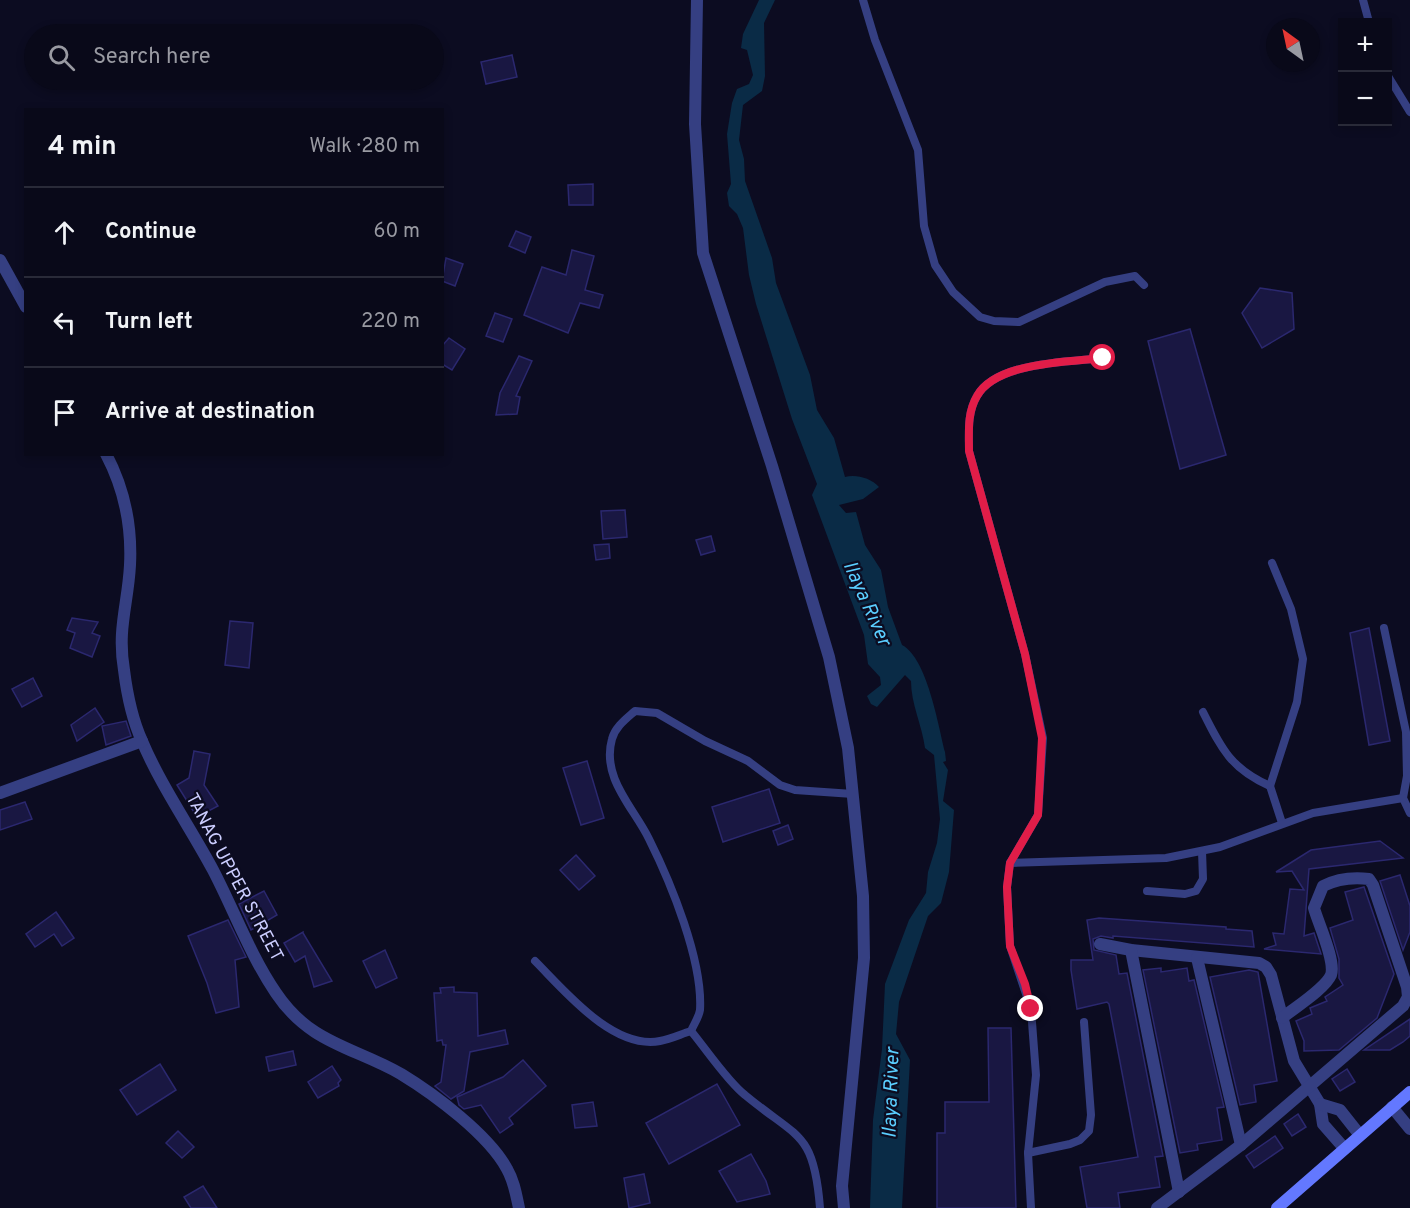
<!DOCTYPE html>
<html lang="en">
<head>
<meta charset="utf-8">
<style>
	:root { --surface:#090919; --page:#121222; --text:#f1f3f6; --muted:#999aa2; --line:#292a38 }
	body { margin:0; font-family:Overpass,sans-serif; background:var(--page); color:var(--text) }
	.controls { position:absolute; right:18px; top:18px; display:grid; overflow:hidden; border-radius:0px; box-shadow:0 3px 9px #0003 }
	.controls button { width:54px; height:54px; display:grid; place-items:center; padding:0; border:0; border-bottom:2px solid var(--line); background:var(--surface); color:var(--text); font:30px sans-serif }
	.compass { position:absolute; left:1266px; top:18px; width:54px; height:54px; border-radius:50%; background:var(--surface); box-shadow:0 3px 9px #0003; rotate:327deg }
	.stop { position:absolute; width:18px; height:18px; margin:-14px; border:4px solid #e11d48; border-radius:50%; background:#fff }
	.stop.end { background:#e11d48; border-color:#fff; box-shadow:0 2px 6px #0008 }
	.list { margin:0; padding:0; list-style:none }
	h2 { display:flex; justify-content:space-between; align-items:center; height:78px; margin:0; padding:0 24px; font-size:26px }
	h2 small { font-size:20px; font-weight:400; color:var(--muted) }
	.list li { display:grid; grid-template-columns:39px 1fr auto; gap:18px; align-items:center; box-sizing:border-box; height:90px; padding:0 24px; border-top:2px solid var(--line) }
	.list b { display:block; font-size:22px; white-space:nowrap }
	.list em { font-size:20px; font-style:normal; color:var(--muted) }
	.icon { flex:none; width:33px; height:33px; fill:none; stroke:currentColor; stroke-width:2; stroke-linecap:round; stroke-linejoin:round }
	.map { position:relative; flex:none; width:1410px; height:1208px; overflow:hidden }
	.search { position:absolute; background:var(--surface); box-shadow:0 3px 9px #0003; left:24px; top:24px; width:420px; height:66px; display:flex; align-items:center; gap:15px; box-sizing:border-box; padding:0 21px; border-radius:33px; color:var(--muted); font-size:22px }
	.panel { position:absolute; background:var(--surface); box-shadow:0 3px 9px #0003; left:24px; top:108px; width:420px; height:348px; border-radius:0px }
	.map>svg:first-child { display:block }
	.water { fill:#0a2b46 }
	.building { fill:#191742; stroke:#2b286f; stroke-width:1.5 }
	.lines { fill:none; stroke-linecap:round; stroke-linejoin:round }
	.lane { stroke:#353f82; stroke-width:8 }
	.street { stroke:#353f82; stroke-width:12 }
	.secondary { stroke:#6378ff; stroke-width:12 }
	.route { stroke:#e11d48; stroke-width:8 }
	.labels { text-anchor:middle; stroke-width:4.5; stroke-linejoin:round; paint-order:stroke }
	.street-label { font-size:18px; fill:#ccceff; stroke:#0c0c21 }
	.water-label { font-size:20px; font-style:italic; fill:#5aceff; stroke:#0c0c21 }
</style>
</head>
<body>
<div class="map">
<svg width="1410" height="1208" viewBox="0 0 1410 1208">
	<rect width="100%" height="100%" fill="#0c0c21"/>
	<path class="water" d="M 759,0 L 775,0 L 764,23 L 765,76 L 762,91 L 743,105 L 739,140 L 744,159 L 745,181 L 772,258 L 776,283 L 810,375 L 817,410 L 834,438 L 845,477 C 856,474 871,478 879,487 L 863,499 L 839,505 L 846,513 L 856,512 L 865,545 L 881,570 L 888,607 L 902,645 C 927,658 938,724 945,752 L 946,761 L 943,762 L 948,770 L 943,801 L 954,810 L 949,872 L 941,903 L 928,916 L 899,1002 L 896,1034 L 910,1060 L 902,1208 L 870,1208 L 873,1120 L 882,1049 L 885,984 L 909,920 L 926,893 L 928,872 L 937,843 L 940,819 L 934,755 L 925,748 C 922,725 911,704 911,681 L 905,675 L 877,707 L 871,704 L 867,696 L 881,685 L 880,677 L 868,664 L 864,635 L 812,495 L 817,484 L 792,419 L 756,304 L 749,275 L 743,228 L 737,214 L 729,206 L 727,193 L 731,184 L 727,134 L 732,103 L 737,89 L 749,84 L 753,75 L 747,50 L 741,48 L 743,34 Z"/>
	<g class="building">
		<polygon points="512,55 517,77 486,84 481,62"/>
		<polygon points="593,184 593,205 569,205 568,185"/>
		<polygon points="516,231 531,237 525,253 509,246"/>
		<polygon points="572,250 594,256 585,290 603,295 599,308 580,303 568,333 524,315 542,267 566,275"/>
		<polygon points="446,258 463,264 455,286 442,281"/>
		<polygon points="1260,288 1292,293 1294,329 1262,348 1242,313"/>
		<polygon points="495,313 512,319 503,342 486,336"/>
		<polygon points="1190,329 1226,455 1180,469 1148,341"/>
		<polygon points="449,338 465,349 452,370 442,364 442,346"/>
		<polygon points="519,356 532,361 516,396 520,397 517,414 496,415 500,393"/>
		<polygon points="625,510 627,537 603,539 601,511"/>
		<polygon points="711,536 715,551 701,555 696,540"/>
		<polygon points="609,544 610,558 596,560 594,545"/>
		<polygon points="72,618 98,622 92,633 100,636 92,657 70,648 75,633 67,630"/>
		<polygon points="230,621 253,623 249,668 225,665"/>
		<polygon points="1369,628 1390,741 1369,745 1350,633"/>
		<polygon points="33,678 42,696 22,707 12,689"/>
		<polygon points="95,708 104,722 77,741 71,725"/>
		<polygon points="126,721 131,736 106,745 102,726"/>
		<polygon points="194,751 210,754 204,785 218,806 197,817 177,785 189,778"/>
		<polygon points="587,761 604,818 581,825 563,768"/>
		<polygon points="769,789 780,823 723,842 712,807"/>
		<polygon points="25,802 32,819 0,830 0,810"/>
		<polygon points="788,825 793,839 778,845 773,831"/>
		<polygon points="1380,841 1403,858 1309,869 1304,936 1314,933 1321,954 1264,949 1276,945 1273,933 1284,934 1290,889 1304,890 1292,871 1276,872 1311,850"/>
		<polygon points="576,855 595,876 579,890 560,870"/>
		<polygon points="1400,875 1410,906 1410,932 1403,950 1380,881"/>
		<polygon points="1364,887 1394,974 1377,1018 1339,1050 1304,1051 1304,1041 1296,1021 1312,1014 1310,1008 1327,1001 1325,997 1343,985 1339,978 1339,959 1330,928 1353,920 1345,892"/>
		<polygon points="264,891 277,915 251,930 239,904"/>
		<polygon points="56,912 74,938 62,946 54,934 35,947 26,934"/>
		<polygon points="1099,918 1226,927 1226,929 1252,931 1254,947 1113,936 1113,938 1101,936 1093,939 1094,950 1116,955 1119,974 1127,973 1163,1156 1155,1157 1160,1187 1118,1193 1120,1208 1087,1208 1080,1167 1138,1157 1109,1004 1107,1002 1077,1009 1071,970 1071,960 1093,960 1087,920"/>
		<polygon points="228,920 246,957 235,960 239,1007 216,1013 207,983 188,936"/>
		<polygon points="303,932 303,933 332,981 314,987 305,956 295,962 284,943"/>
		<polygon points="385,950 397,978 376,988 363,961"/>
		<polygon points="1161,968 1161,972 1187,968 1189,981 1194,980 1224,1107 1217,1108 1222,1140 1197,1144 1198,1150 1180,1153 1143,970"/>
		<polygon points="1249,970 1258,972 1277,1081 1254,1085 1256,1102 1240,1105 1210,977"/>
		<polygon points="454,987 454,992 477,993 478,1036 505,1030 508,1044 470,1052 464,1091 451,1099 435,1086 441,1082 446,1045 443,1045 442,1040 437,1041 434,993 441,993 440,988"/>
		<polygon points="1410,1019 1410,1036 1403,1042 1390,1050 1364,1050"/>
		<polygon points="988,1028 1011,1028 1016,1208 937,1208 937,1133 945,1133 945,1102 989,1102"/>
		<polygon points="293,1051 296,1065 269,1071 266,1057"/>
		<polygon points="523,1060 546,1086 509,1118 513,1124 500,1133 481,1105 464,1109 459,1105 457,1097 503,1077"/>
		<polygon points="160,1064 176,1090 137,1115 120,1090"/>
		<polygon points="332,1066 341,1080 338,1083 339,1086 318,1098 308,1082"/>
		<polygon points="1347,1069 1355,1082 1340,1091 1332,1079"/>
		<polygon points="717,1084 740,1125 669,1164 646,1123"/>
		<polygon points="593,1102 597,1126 575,1128 572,1105"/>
		<polygon points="1298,1114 1306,1127 1292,1136 1284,1124"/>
		<polygon points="178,1131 194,1147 182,1158 166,1143"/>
		<polygon points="1275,1136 1283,1148 1254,1168 1246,1156"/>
		<polygon points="751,1154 766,1181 770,1194 737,1202 719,1171"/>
		<polygon points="644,1174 650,1203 629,1208 624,1178"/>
		<polygon points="203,1186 217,1208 191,1208 184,1197"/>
	</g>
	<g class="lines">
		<g class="lane">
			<polyline points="863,0 875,40 918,150 924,226 935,265 953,292 980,317 994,321 1019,322 1105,282 1135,276 1144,285"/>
			<polyline points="1363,0 1369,22"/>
			<polyline points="1388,76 1410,112"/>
			<polyline points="1272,563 1291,609 1303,659 1297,702 1270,786 1282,823"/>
			<polyline points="1384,628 1406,732 1407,776 1403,798 1410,813"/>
			<path d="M 1203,712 C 1221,748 1231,769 1270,786"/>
			<polyline points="1010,863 1166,858 1220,847 1313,813 1403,798"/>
			<polyline points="1147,891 1185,894 1196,891 1203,879 1202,851"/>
			<path d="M 535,961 C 565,991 613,1050 660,1041 C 671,1039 681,1034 691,1031 C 694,1024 699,1017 700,1010 C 703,961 671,883 649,839 C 634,808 601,778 612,739 C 615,727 626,719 635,711 L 657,713 L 705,741 L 748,761 L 780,785 L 795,790 L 853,794"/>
			<path d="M 691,1031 C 706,1049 728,1082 745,1095 C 798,1139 814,1131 820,1208"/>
			<polyline points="1028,1153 1070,1144 1080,1140 1089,1131 1091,1115 1084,1022"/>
			<path d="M 1031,1208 L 1028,1153 L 1036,1075 L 1031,1009 L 1010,946 L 1007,887 L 1010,863 L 1038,815 L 1043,738 L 1025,654 L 969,451 C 969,432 967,413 977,396 C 996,362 1068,362 1103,358"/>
		</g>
		<g class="street">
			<polyline points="697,0 695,124 703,253 772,466 829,657 848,748 863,896 864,958 842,1186 844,1208"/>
			<polyline points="0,260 26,307"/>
			<path d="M 106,454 C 125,490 132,526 130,565 C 128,604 117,629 124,670 C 127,694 132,719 142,741 C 161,786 190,827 213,870 C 234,910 250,955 276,993 C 310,1044 354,1047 401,1074 C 434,1094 489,1135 507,1169 C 514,1181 516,1194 519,1208"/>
			<polyline points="0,793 142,741"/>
			<polyline points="1100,944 1131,950 1259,963 1266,967 1271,975 1294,1061 1320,1104 1323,1124 1344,1148"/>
			<polyline points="1131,950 1179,1192"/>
			<polyline points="1197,958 1241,1145"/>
			<polyline points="1320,1104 1340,1110 1359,1134"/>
			<polyline points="1392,1107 1410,1129"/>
			<path d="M 1157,1208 L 1241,1145 L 1403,1006 L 1408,997 L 1407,987 L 1373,885 L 1369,879 C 1353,877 1337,879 1323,886 L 1314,908 C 1318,923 1336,961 1331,975 C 1325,989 1294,1008 1282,1018"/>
		</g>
		<polyline class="secondary" points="1277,1208 1410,1092"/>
	</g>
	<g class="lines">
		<path class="route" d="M 1031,1009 L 1025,984 L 1010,946 L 1007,887 L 1010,863 L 1038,815 L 1042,738 L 1025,654 L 969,451 C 969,432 967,413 977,396 C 996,362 1068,362 1103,358"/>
	</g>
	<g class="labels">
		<g class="street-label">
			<text transform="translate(235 877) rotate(62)" y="6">TANAG UPPER STREET</text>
		</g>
		<g class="water-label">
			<text transform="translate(868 603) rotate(66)" y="7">Ilaya River</text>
			<text transform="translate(890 1093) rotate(-88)" y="7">Ilaya River</text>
		</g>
	</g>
</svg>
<div class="controls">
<button>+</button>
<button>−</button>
</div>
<svg class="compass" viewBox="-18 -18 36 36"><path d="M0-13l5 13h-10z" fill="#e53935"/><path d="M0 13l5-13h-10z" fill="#999aa2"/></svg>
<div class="stop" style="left:1103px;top:358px"></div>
<div class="stop end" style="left:1031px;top:1009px"></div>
<div class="search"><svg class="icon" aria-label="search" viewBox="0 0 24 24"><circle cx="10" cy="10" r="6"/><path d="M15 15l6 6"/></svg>Search here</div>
<section class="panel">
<h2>4 min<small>Walk · 280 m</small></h2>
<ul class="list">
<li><svg class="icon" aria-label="ahead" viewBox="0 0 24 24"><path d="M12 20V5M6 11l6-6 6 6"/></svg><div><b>Continue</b></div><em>60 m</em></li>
<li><svg class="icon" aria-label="left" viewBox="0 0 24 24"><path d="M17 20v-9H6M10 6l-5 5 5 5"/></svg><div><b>Turn left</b></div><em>220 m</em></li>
<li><svg class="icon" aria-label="arrive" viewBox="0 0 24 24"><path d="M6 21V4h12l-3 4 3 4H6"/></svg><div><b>Arrive at destination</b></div></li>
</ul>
</section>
</div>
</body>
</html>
